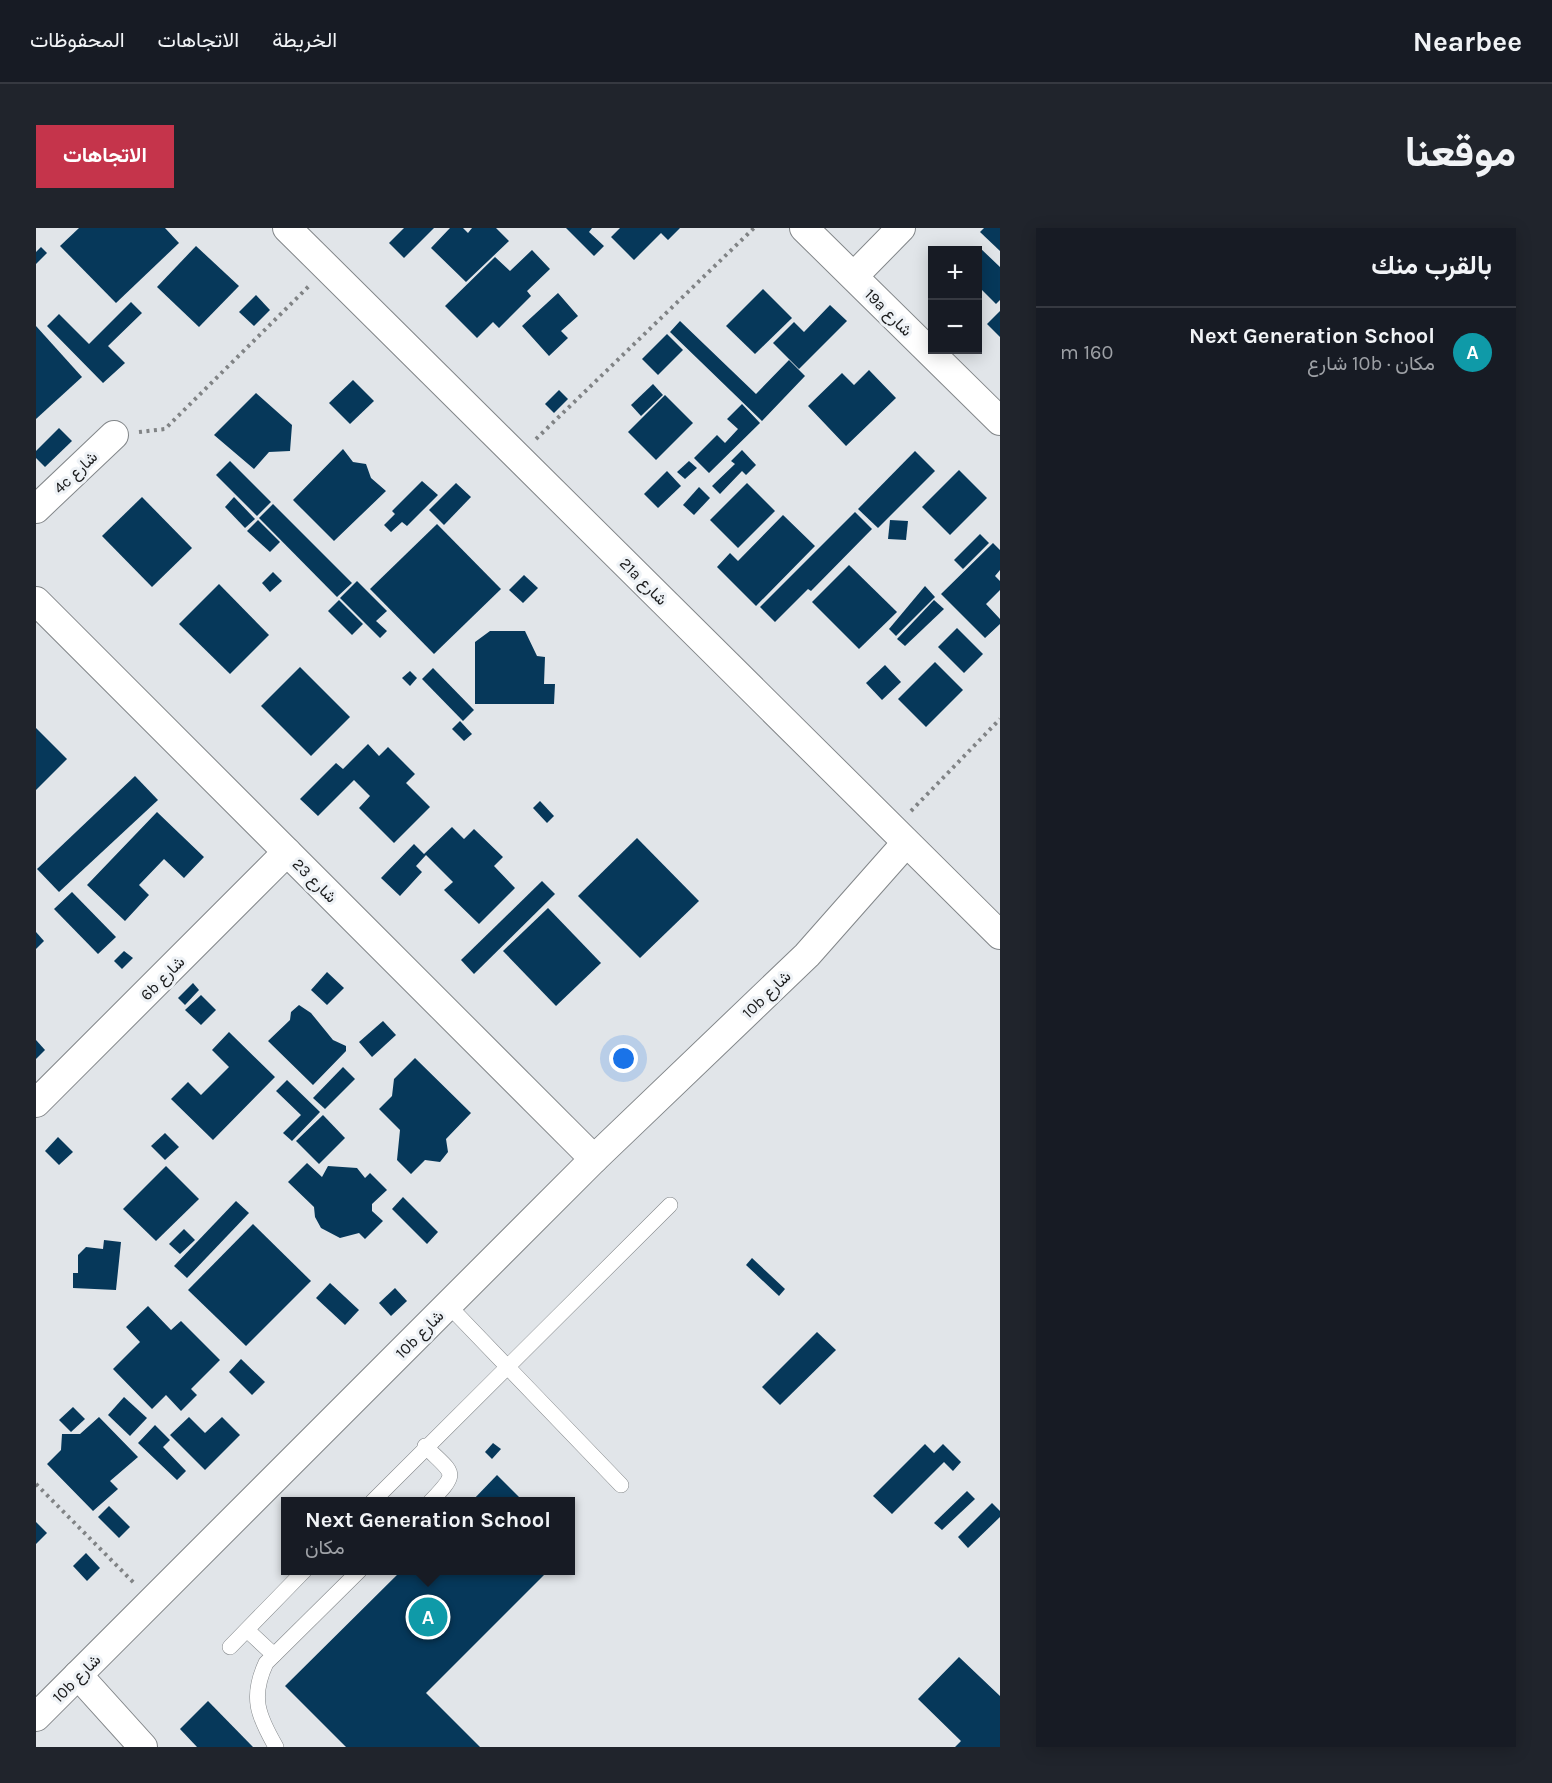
<!DOCTYPE html>
<html lang="ar">
<head>
<meta charset="utf-8">
<style>
	:root { --surface:#171b24; --page:#20242c; --text:#f1f3f6; --muted:#9ea1a6; --line:#363941; --accent:#c5344b }
	body { margin:0; font-family:Karla,Vazirmatn,sans-serif; background:var(--page); color:var(--text); direction:rtl }
	.controls { position:absolute; right:18px; top:18px; display:grid; overflow:hidden; border-radius:0px; box-shadow:0 3px 15px #0003 }
	.controls button { width:54px; height:54px; display:grid; place-items:center; padding:0; border:0; border-bottom:2px solid var(--line); background:var(--surface); color:var(--text); font:30px sans-serif }
	.you { position:absolute; left:588px; top:831px; width:21px; height:21px; margin:-15px; border:4px solid #fff; border-radius:50%; background:#1a73e8; box-shadow:0 0 0 9px #1a73e833 }
	.badge { display:grid; place-items:center; width:39px; height:39px; border-radius:50%; background:var(--accent); color:#fff; font-size:20px; font-weight:700 }
	.pin { position:absolute; translate:-50% -50%; border:3px solid #fff; box-shadow:0 2px 6px #0006 }
	.popup { position:absolute; left:245px; top:1269px; width:294px; height:78px; box-sizing:border-box; display:grid; place-content:center; border-radius:0px; background:var(--surface); filter:drop-shadow(0 2px 4px #0005); font-size:20px; white-space:nowrap; color:var(--muted) }
	.popup b { font-size:22px; color:var(--text) }
	.popup::after { content:''; position:absolute; left:50%; top:100%; margin-left:-12px; border:12px solid transparent; border-top-color:var(--surface) }
	.list { margin:0; padding:0; list-style:none }
	h2 { display:flex; justify-content:space-between; align-items:center; height:78px; margin:0; padding:0 24px; font-size:26px }
	h2 small { font-size:20px; font-weight:400; color:var(--muted) }
	.list li { display:grid; grid-template-columns:39px 1fr auto; gap:18px; align-items:center; box-sizing:border-box; height:90px; padding:0 24px; border-top:2px solid var(--line) }
	.list b { display:block; font-size:22px; white-space:nowrap }
	.list p { margin:0; font-size:20px; white-space:nowrap; color:var(--muted) }
	.list em { font-size:20px; font-style:normal; color:var(--muted) }
	.map { position:relative; flex:none; width:964px; height:1519px; overflow:hidden; direction:ltr; border-radius:0px }
	header { display:flex; align-items:center; gap:36px; box-sizing:border-box; height:84px; padding:0 30px; background:var(--surface); border-bottom:2px solid var(--line) }
	header strong { font-size:28px }
	nav { display:flex; gap:33px; margin-inline-start:auto; font-size:21px }
	.intro { display:flex; align-items:center; justify-content:space-between; box-sizing:border-box; height:144px; padding:0 36px }
	h1 { margin:0; font-size:42px }
	.button { padding:15px 27px; border-radius:0px; background:var(--accent); color:#fff; font-size:21px; font-weight:700 }
	main { display:flex; gap:36px; padding:0 36px }
	aside { flex:1; background:var(--surface); border-radius:0px; box-shadow:0 3px 15px #0003 }
	.map>svg:first-child { display:block }
	.building { fill:#06385a }
	.lines { fill:none; stroke-linecap:round; stroke-linejoin:round }
	.service-casing { stroke:#828689; stroke-width:16 }
	.minor-casing { stroke:#828689; stroke-width:30 }
	.path { stroke:#808385; stroke-width:4; stroke-dasharray:3 4.5; stroke-linecap:butt }
	.service { stroke:#fff; stroke-width:15 }
	.minor { stroke:#fff; stroke-width:28 }
	.labels { text-anchor:middle; stroke-width:6; stroke-linejoin:round; paint-order:stroke }
	.street-label { font-size:16px; fill:#1a1b1c; stroke:#eef2f6 }
</style>
</head>
<body>
<header>
<strong>Nearbee</strong>
<nav><a>الخريطة</a><a>الاتجاهات</a><a>المحفوظات</a></nav>
</header>
<div class="intro"><h1>موقعنا</h1><a class="button">الاتجاهات</a></div>
<main>
<aside>
<h2>بالقرب منك<small></small></h2>
<ul class="list">
<li><span class="badge" style="background:#0f9aa8">A</span><div><b>Next Generation School</b><p>مكان · 10b شارع</p></div><em>160 m</em></li>
</ul>
</aside>
<div class="map">
<svg width="964" height="1519" viewBox="0 0 964 1519">
	<rect width="100%" height="100%" fill="#e1e5e9"/>
	<g class="building">
		<polygon points="43,0 129,0 143,15 80,75 24,18"/>
		<polygon points="368,0 398,0 368,30 353,15"/>
		<polygon points="414,0 427,0 432,5 436,0 460,0 473,13 430,54 395,20"/>
		<polygon points="530,0 556,0 553,4 568,18 558,28"/>
		<polygon points="584,0 644,0 632,12 625,5 598,32 575,9"/>
		<polygon points="948,0 964,0 964,23 944,4"/>
		<polygon points="160,18 203,58 163,99 121,59"/>
		<polygon points="5,19 11,25 0,36 0,24"/>
		<polygon points="943,19 964,39 964,72 960,76 942,58 942,22 939,22"/>
		<polygon points="496,22 514,41 491,63 495,68 463,100 457,94 441,110 409,78 459,29 474,43"/>
		<polygon points="727,61 756,90 719,126 690,98"/>
		<polygon points="522,65 542,88 525,103 532,110 513,128 486,98"/>
		<polygon points="220,67 234,82 218,98 203,84"/>
		<polygon points="95,74 106,85 72,118 89,135 67,155 11,98 23,86 53,116"/>
		<polygon points="794,77 811,93 763,141 737,115 758,94 768,104"/>
		<polygon points="964,83 964,109 951,96"/>
		<polygon points="644,93 720,166 753,132 769,148 726,193 634,104"/>
		<polygon points="0,98 46,149 0,191"/>
		<polygon points="631,106 647,122 622,147 606,131"/>
		<polygon points="833,142 860,170 810,218 772,178 806,145 818,157"/>
		<polygon points="317,152 338,173 314,196 293,175"/>
		<polygon points="617,156 627,167 605,188 595,177"/>
		<polygon points="523,162 532,171 518,185 509,176"/>
		<polygon points="220,165 256,197 254,223 233,224 218,241 178,207"/>
		<polygon points="629,167 657,195 620,232 592,204"/>
		<polygon points="706,176 724,195 673,245 658,230 681,207 689,215 702,201 691,191"/>
		<polygon points="23,200 36,213 9,239 0,230 0,223"/>
		<polygon points="307,221 317,234 330,236 335,250 350,263 298,313 257,272"/>
		<polygon points="706,222 720,237 710,247 706,243 684,266 676,258 699,236 695,233"/>
		<polygon points="879,223 899,243 842,300 822,281"/>
		<polygon points="194,233 235,274 221,288 180,247"/>
		<polygon points="653,233 661,240 649,251 641,244"/>
		<polygon points="923,242 951,270 914,307 886,279"/>
		<polygon points="631,243 645,258 622,280 608,266"/>
		<polygon points="386,253 402,267 371,298 366,294 355,304 348,297 359,286 356,283"/>
		<polygon points="420,255 435,269 408,297 393,282"/>
		<polygon points="711,255 739,283 702,320 674,292"/>
		<polygon points="663,259 674,270 658,287 647,277"/>
		<polygon points="106,269 156,320 116,359 66,308"/>
		<polygon points="198,269 219,291 209,300 189,279"/>
		<polygon points="237,276 316,355 301,369 223,290"/>
		<polygon points="819,284 836,301 775,363 772,361 739,394 724,379"/>
		<polygon points="747,287 779,318 720,378 681,339 694,325 702,333"/>
		<polygon points="222,292 244,314 234,324 211,303"/>
		<polygon points="854,292 872,293 870,312 852,311"/>
		<polygon points="401,296 465,361 398,426 334,361"/>
		<polygon points="944,306 953,315 927,341 918,332"/>
		<polygon points="957,315 964,322 964,342 959,348 964,353 964,362 950,376 964,391 964,396 949,410 905,366"/>
		<polygon points="813,337 861,384 823,421 776,374"/>
		<polygon points="237,344 246,353 234,364 226,355"/>
		<polygon points="488,347 502,360 487,375 473,362"/>
		<polygon points="321,353 351,383 340,393 351,403 344,410 304,370"/>
		<polygon points="183,356 233,407 194,446 143,396"/>
		<polygon points="889,358 899,369 860,408 853,401"/>
		<polygon points="303,372 327,396 316,407 292,383"/>
		<polygon points="898,372 908,381 869,418 861,411"/>
		<polygon points="921,400 947,426 928,445 902,419"/>
		<polygon points="454,403 489,403 501,428 509,429 508,456 519,456 518,476 439,476 439,414"/>
		<polygon points="899,434 927,462 890,499 862,471"/>
		<polygon points="849,437 865,454 846,472 830,455"/>
		<polygon points="264,439 314,489 275,528 225,478"/>
		<polygon points="397,440 438,482 427,493 386,451"/>
		<polygon points="374,443 381,450 374,458 366,450"/>
		<polygon points="424,493 436,506 428,513 416,501"/>
		<polygon points="0,500 31,531 0,562"/>
		<polygon points="332,516 343,528 352,519 379,546 370,555 394,579 358,615 323,580 334,568 318,552 282,588 264,571 300,535 307,541"/>
		<polygon points="99,548 122,572 23,664 1,641"/>
		<polygon points="504,573 518,588 511,595 497,580"/>
		<polygon points="121,584 168,629 148,650 128,631 103,657 113,667 89,693 51,657"/>
		<polygon points="416,599 428,611 438,601 467,629 458,638 479,660 443,696 408,662 417,654 390,627 380,638 386,644 364,668 345,650 378,616 388,626"/>
		<polygon points="601,610 663,673 604,730 542,668"/>
		<polygon points="506,653 519,666 438,746 425,732"/>
		<polygon points="36,664 80,709 62,726 18,681"/>
		<polygon points="512,680 565,735 520,778 467,723"/>
		<polygon points="0,704 8,713 0,721"/>
		<polygon points="88,723 97,730 86,741 78,733"/>
		<polygon points="291,744 308,760 291,777 275,762"/>
		<polygon points="157,755 163,762 149,777 142,770"/>
		<polygon points="165,767 180,782 165,797 149,782"/>
		<polygon points="263,777 275,785 297,812 310,818 310,823 277,857 232,813 254,792 255,784"/>
		<polygon points="347,793 360,807 336,829 323,814"/>
		<polygon points="193,804 239,849 177,912 135,871 152,854 165,867 193,839 176,822"/>
		<polygon points="0,812 9,822 0,831"/>
		<polygon points="379,830 435,885 410,911 412,924 404,934 389,932 375,946 361,932 364,902 343,881 356,868 358,851"/>
		<polygon points="307,839 319,851 289,881 277,870"/>
		<polygon points="251,852 284,884 256,913 247,905 265,887 240,863"/>
		<polygon points="287,887 309,910 283,936 260,913"/>
		<polygon points="129,905 143,919 129,932 115,918"/>
		<polygon points="22,909 37,924 23,937 9,923"/>
		<polygon points="271,935 286,949 292,938 321,940 329,950 334,945 351,962 336,976 336,983 347,993 329,1011 323,1005 304,1010 285,1000 279,989 278,979 252,954"/>
		<polygon points="130,938 163,971 120,1013 87,981"/>
		<polygon points="367,969 402,1004 391,1016 356,981"/>
		<polygon points="200,973 213,985 151,1050 138,1038"/>
		<polygon points="217,996 275,1053 210,1118 152,1062"/>
		<polygon points="148,1001 159,1012 144,1026 133,1016"/>
		<polygon points="68,1012 85,1014 80,1062 37,1060 37,1045 42,1045 42,1027 50,1019 67,1021"/>
		<polygon points="716,1030 749,1061 743,1068 710,1037"/>
		<polygon points="294,1055 323,1082 309,1097 280,1070"/>
		<polygon points="359,1060 371,1073 355,1088 343,1075"/>
		<polygon points="112,1078 135,1102 145,1093 184,1132 155,1161 161,1167 145,1183 130,1167 116,1181 77,1141 104,1114 90,1099"/>
		<polygon points="781,1104 800,1122 744,1177 726,1159"/>
		<polygon points="205,1131 229,1154 216,1167 193,1144"/>
		<polygon points="88,1169 111,1190 94,1208 72,1187"/>
		<polygon points="37,1179 49,1191 35,1204 23,1192"/>
		<polygon points="63,1189 102,1229 74,1253 82,1261 57,1283 11,1236 25,1222 26,1206 44,1206"/>
		<polygon points="153,1189 169,1205 186,1189 204,1207 169,1242 134,1207"/>
		<polygon points="119,1197 134,1212 127,1219 150,1243 141,1252 102,1215"/>
		<polygon points="457,1215 465,1221 456,1231 449,1224"/>
		<polygon points="889,1216 898,1225 907,1216 925,1234 917,1243 908,1234 856,1286 837,1268"/>
		<polygon points="461,1247 488,1274 435,1274"/>
		<polygon points="931,1263 939,1271 906,1302 898,1295"/>
		<polygon points="956,1275 964,1283 964,1289 932,1320 922,1309"/>
		<polygon points="73,1278 94,1299 83,1310 62,1289"/>
		<polygon points="0,1294 11,1305 0,1316"/>
		<polygon points="50,1325 64,1340 51,1353 37,1338"/>
		<polygon points="366,1342 513,1342 390,1465 444,1519 310,1519 249,1458"/>
		<polygon points="923,1429 964,1468 964,1519 919,1519 925,1513 882,1471"/>
		<polygon points="172,1473 217,1519 161,1519 144,1501"/>
	</g>
	<g class="lines">
		<g class="service-casing">
			<g id="service">
				<polyline points="412,1077 585,1257"/>
				<path d="M 389,1218 C 418,1247 424,1243 394,1274"/>
				<polyline points="336,1274 634,977"/>
				<polyline points="211,1402 238,1427"/>
				<polyline points="194,1419 269,1342"/>
				<path d="M 240,1519 C 222,1488 214,1469 230,1435 L 324,1342"/>
			</g>
		</g>
		<g class="minor-casing">
			<g id="minor">
				<polyline points="251,0 964,707"/>
				<polyline points="768,0 964,193"/>
				<polyline points="818,48 865,0"/>
				<polyline points="0,281 78,207"/>
				<polyline points="0,373 558,931"/>
				<polyline points="0,875 251,624"/>
				<polyline points="42,1447 107,1519"/>
				<polyline points="0,1489 558,931 771,727 870,615"/>
			</g>
		</g>
		<g class="path">
			<polyline points="103,204 129,201 274,57"/>
			<polyline points="500,211 718,0"/>
			<polyline points="875,583 964,491"/>
			<polyline points="0,1256 99,1356"/>
		</g>
		<use href="#service" class="service"/>
		<use href="#minor" class="minor"/>
	</g>
	<g class="labels">
		<g class="street-label">
			<text transform="translate(853 84) rotate(45)" y="6">19a شارع</text>
			<text transform="translate(39 244) rotate(-43)" y="6">4c شارع</text>
			<text transform="translate(608 353) rotate(45)" y="6">21a شارع</text>
			<text transform="translate(279 652) rotate(45)" y="6">شارع 23</text>
			<text transform="translate(126 750) rotate(-45)" y="6">6b شارع</text>
			<text transform="translate(730 766) rotate(-44)" y="6">10b شارع</text>
			<text transform="translate(383 1106) rotate(-45)" y="6">10b شارع</text>
			<text transform="translate(40 1450) rotate(-45)" y="6">10b شارع</text>
		</g>
	</g>
</svg>
<div class="controls">
<button>+</button>
<button>−</button>
</div>
<div class="you"></div>
<div class="pin badge" style="left:392px;top:1389px;background:#0f9aa8">A</div>
<div class="popup"><b>Next Generation School</b>مكان</div>
</div>
</main>
</body>
</html>
